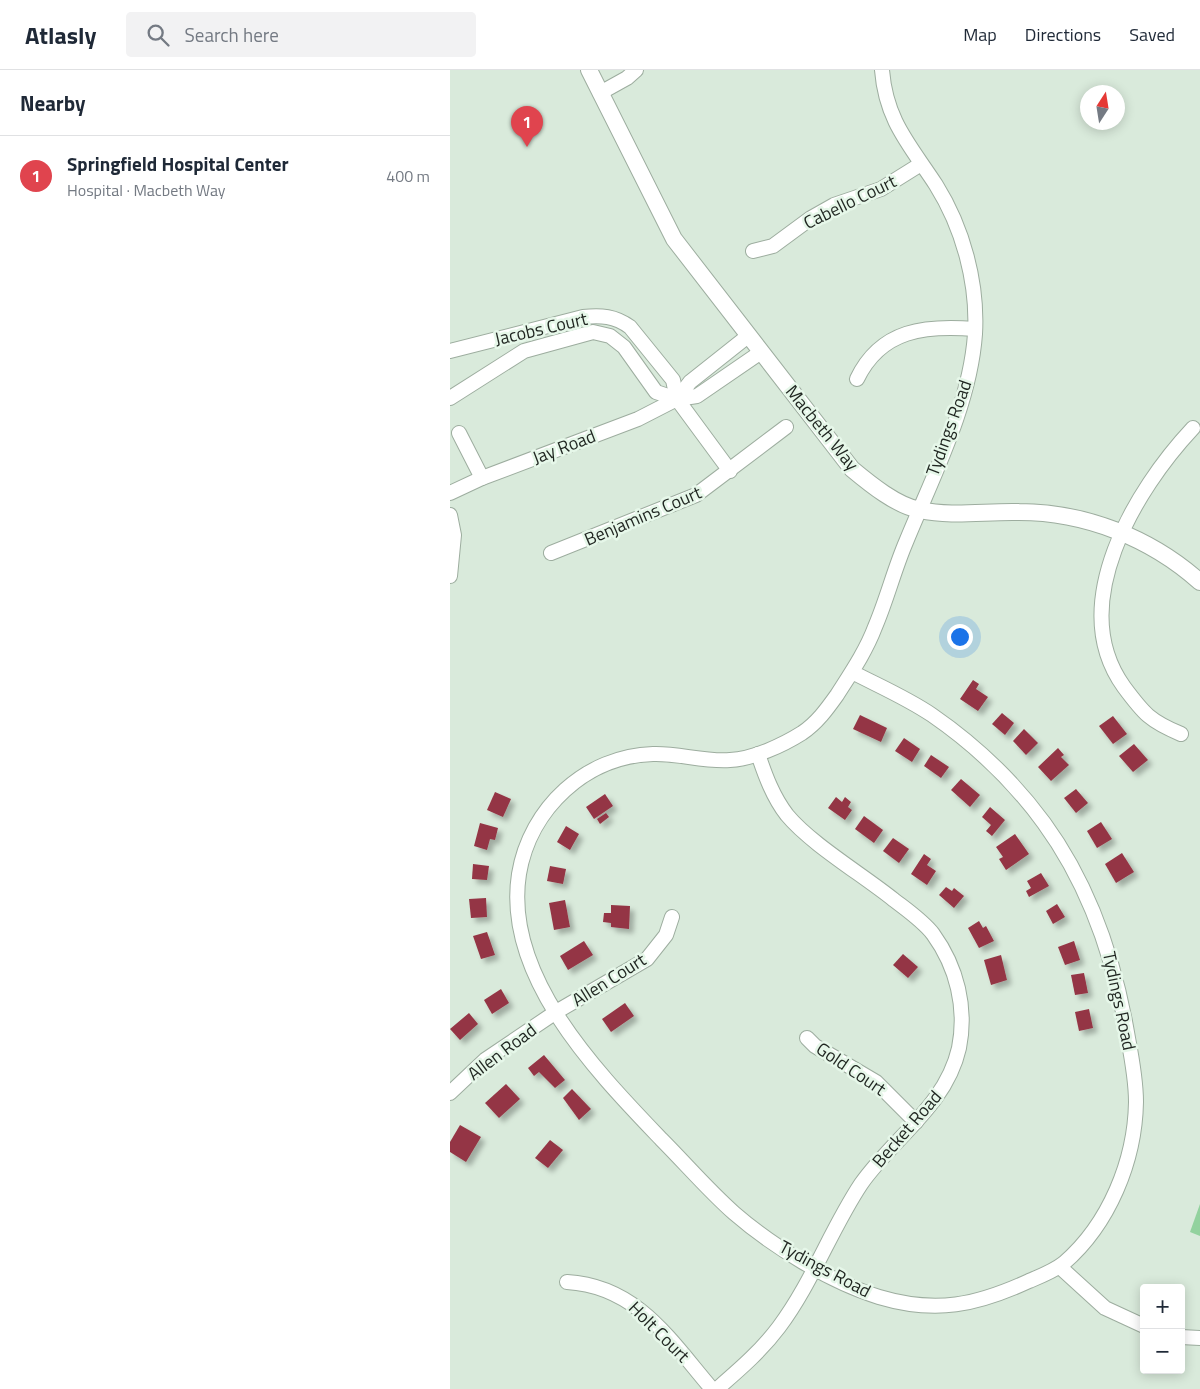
<!DOCTYPE html>
<html lang="en">
<head>
<meta charset="utf-8">
<style>
	:root { --surface:#fff; --page:#f2f2f3; --text:#1f2937; --muted:#747a83; --line:#e0e1e3; --accent:#cb3b57 }
	body { margin:0; font-family:"Titillium Web",sans-serif; background:var(--page); color:var(--text) }
	.controls { position:absolute; right:15px; bottom:15px; display:grid; overflow:hidden; border-radius:5px; box-shadow:0 2px 12px #0003 }
	.controls button { width:45px; height:45px; display:grid; place-items:center; padding:0; border:0; border-bottom:1px solid var(--line); background:var(--surface); color:var(--text); font:25px sans-serif }
	.compass { position:absolute; left:630px; top:15px; width:45px; height:45px; border-radius:50%; background:var(--surface); box-shadow:0 2px 12px #0003; rotate:12deg }
	.you { position:absolute; left:509px; top:566px; width:18px; height:18px; margin:-12px; border:4px solid #fff; border-radius:50%; background:#1a73e8; box-shadow:0 0 0 8px #1a73e833 }
	.badge { display:grid; place-items:center; width:32px; height:32px; border-radius:50%; background:var(--accent); color:#fff; font-size:16px; font-weight:700 }
	.pin { position:absolute; translate:-50% -41px; filter:drop-shadow(0 1px 2px #0008) }
	.pin::after { content:''; position:absolute; top:26px; width:18px; height:15px; background:inherit; clip-path:polygon(0 0,100% 0,50% 100%) }
	.list { margin:0; padding:0; list-style:none }
	h2 { display:flex; justify-content:space-between; align-items:center; height:65px; margin:0; padding:0 20px; font-size:21px }
	h2 small { font-size:16px; font-weight:400; color:var(--muted) }
	.list li { display:grid; grid-template-columns:32px 1fr auto; gap:15px; align-items:center; box-sizing:border-box; height:80px; padding:0 20px; border-top:1px solid var(--line) }
	.list b { display:block; font-size:19px; white-space:nowrap }
	.list p { margin:0; font-size:16px; white-space:nowrap; color:var(--muted) }
	.list em { font-size:16px; font-style:normal; color:var(--muted) }
	.icon { flex:none; width:28px; height:28px; fill:none; stroke:currentColor; stroke-width:2; stroke-linecap:round; stroke-linejoin:round }
	.map { position:relative; flex:none; width:750px; height:1319px; overflow:hidden }
	header { display:flex; align-items:center; gap:30px; box-sizing:border-box; height:70px; padding:0 25px; background:var(--surface); border-bottom:1px solid var(--line) }
	header strong { font-size:24px }
	nav { display:flex; gap:28px; margin-inline-start:auto; font-size:18px }
	.search { width:350px; height:45px; background:var(--page); display:flex; align-items:center; gap:12px; box-sizing:border-box; padding:0 18px; border-radius:5px; color:var(--muted); font-size:19px }
	main { display:flex }
	aside { flex:1; background:var(--surface) }
	.map>svg:first-child { display:block }
	.green { fill:#92d29e }
	.building { fill:#943544; filter:url(#shadow) }
	.lines { fill:none; stroke-linecap:round; stroke-linejoin:round }
	.minor-casing { stroke:#9dad9f; stroke-width:16 }
	.tertiary-casing { stroke:#9dad9f; stroke-width:18 }
	.minor { stroke:#fff; stroke-width:14 }
	.tertiary { stroke:#fff; stroke-width:16 }
	.labels { text-anchor:middle; stroke-width:5; stroke-linejoin:round; paint-order:stroke }
	.street-label { font-size:18px; fill:#1f2520; stroke:#e6f7e9 }
</style>
</head>
<body>
<header>
<strong>Atlasly</strong>
<div class="search"><svg class="icon" aria-label="search" viewBox="0 0 24 24"><circle cx="10" cy="10" r="6"/><path d="M15 15l6 6"/></svg>Search here</div>
<nav><a>Map</a><a>Directions</a><a>Saved</a></nav>
</header>
<main>
<aside>
<h2>Nearby<small></small></h2>
<ul class="list">
<li><span class="badge" style="background:#e0444e">1</span><div><b>Springfield Hospital Center</b><p>Hospital · Macbeth Way</p></div><em>400 m</em></li>
</ul>
</aside>
<div class="map">
<svg width="750" height="1319" viewBox="0 0 750 1319">
	<defs>
		<filter id="shadow"><feDropShadow dx="4.5" dy="4.5" stdDeviation="2.5" flood-color="#0004"/></filter>
	</defs>
	<rect width="100%" height="100%" fill="#d9eadb"/>
	<polygon class="green" points="750,1134 750,1166 740,1162"/>
	<g class="building">
		<polygon points="523,610 529,614 526,619 538,627 528,641 510,629"/>
		<polygon points="552,643 564,653 555,665 542,654"/>
		<polygon points="410,645 437,658 431,672 403,659"/>
		<polygon points="663,646 677,664 663,674 649,656"/>
		<polygon points="574,659 588,673 576,685 563,671"/>
		<polygon points="454,668 470,679 462,692 445,681"/>
		<polygon points="684,674 698,690 683,702 669,686"/>
		<polygon points="608,678 614,685 611,687 619,695 601,711 588,697"/>
		<polygon points="481,685 499,697 491,708 474,696"/>
		<polygon points="511,709 530,725 520,737 501,720"/>
		<polygon points="626,719 638,733 626,743 614,728"/>
		<polygon points="45,722 61,729 53,747 37,740"/>
		<polygon points="155,724 163,736 144,749 136,737"/>
		<polygon points="386,727 392,732 395,727 401,732 398,737 402,740 395,750 378,738"/>
		<polygon points="540,737 555,750 542,766 536,761 541,755 532,747"/>
		<polygon points="156,743 159,747 150,754 147,749"/>
		<polygon points="414,746 433,760 424,773 405,759"/>
		<polygon points="651,752 662,769 647,778 637,761"/>
		<polygon points="30,753 48,758 45,770 40,769 37,780 24,776"/>
		<polygon points="116,756 129,764 120,780 107,772"/>
		<polygon points="565,764 579,784 556,800 549,789 553,787 546,777"/>
		<polygon points="443,768 459,779 449,793 433,781"/>
		<polygon points="672,783 684,802 666,813 655,794"/>
		<polygon points="474,784 481,789 477,795 486,801 477,815 461,804"/>
		<polygon points="23,794 39,796 37,810 22,809"/>
		<polygon points="100,796 116,799 113,814 97,811"/>
		<polygon points="591,803 599,816 579,827 576,821 581,818 577,811"/>
		<polygon points="496,817 502,821 504,818 514,826 504,838 489,825"/>
		<polygon points="36,828 37,847 21,848 19,829"/>
		<polygon points="115,830 120,857 104,860 99,833"/>
		<polygon points="607,834 615,847 603,854 596,841"/>
		<polygon points="161,835 180,836 179,859 161,857 161,853 153,852 154,843 161,843"/>
		<polygon points="529,851 533,858 536,856 544,871 529,878 518,858"/>
		<polygon points="37,862 45,885 31,889 23,866"/>
		<polygon points="134,871 143,885 118,900 110,886"/>
		<polygon points="624,871 630,890 615,895 608,877"/>
		<polygon points="453,884 468,897 458,908 443,895"/>
		<polygon points="551,885 557,910 541,915 534,890"/>
		<polygon points="634,903 638,923 625,925 621,905"/>
		<polygon points="51,919 59,933 42,944 34,930"/>
		<polygon points="175,933 184,946 161,962 152,949"/>
		<polygon points="639,939 643,958 629,961 625,942"/>
		<polygon points="19,943 28,954 10,970 0,959"/>
		<polygon points="94,985 115,1010 105,1018 89,1002 84,1006 78,998"/>
		<polygon points="56,1014 70,1029 49,1048 35,1033"/>
		<polygon points="122,1019 141,1039 129,1050 113,1028"/>
		<polygon points="10,1055 31,1067 16,1092 0,1082 0,1072"/>
		<polygon points="100,1070 113,1080 98,1098 85,1088"/>
	</g>
	<g class="lines">
		<g class="minor-casing">
			<g id="minor">
				<polyline points="150,23 177,8 186,0"/>
				<polyline points="303,181 323,176 361,148 384,135 431,119 471,94"/>
				<path d="M 0,281 L 133,247 C 151,245 165,246 180,257 L 223,310 L 227,329 L 280,401"/>
				<path d="M 407,309 C 431,259 476,255 525,259"/>
				<polyline points="0,328 74,281 143,262 160,266 174,277 206,322 227,329"/>
				<polyline points="227,329 240,312 298,266"/>
				<polyline points="9,363 32,408"/>
				<polyline points="0,423 32,408 188,349 227,329 247,326 311,282"/>
				<polyline points="0,445 4,465 0,506"/>
				<polyline points="101,483 246,425 336,357"/>
				<path d="M 402,602 C 429,616 457,628 482,645 C 524,674 564,712 594,753 C 640,816 665,891 678,968 C 682,989 686,1011 686,1032 C 685,1091 659,1154 614,1193 C 604,1201 591,1206 579,1211 C 527,1235 486,1244 429,1227 C 380,1212 322,1176 284,1143 C 258,1120 235,1093 211,1069 C 147,1002 53,906 69,804 C 80,738 136,686 203,684 C 228,683 254,692 280,690 C 303,689 333,675 352,663 C 367,653 377,639 387,625 C 401,603 416,581 425,557 C 437,529 444,500 456,472 C 483,406 520,335 525,264 C 528,213 513,158 486,115 C 460,75 436,51 432,0"/>
				<path d="M 731,664 C 700,651 694,644 674,617 C 615,535 685,420 743,358"/>
				<polyline points="357,968 365,976 426,1012 466,1052"/>
				<polyline points="0,1023 35,990 106,942 197,889 216,865 222,847"/>
				<polyline points="610,1197 655,1238 694,1256"/>
				<path d="M 117,1212 C 187,1216 220,1270 262,1319"/>
				<polyline points="731,1267 750,1268"/>
				<path d="M 267,1319 C 290,1299 311,1281 329,1257 C 362,1213 381,1159 411,1114 C 443,1068 496,1036 509,978 C 517,938 507,897 483,864 C 473,851 457,840 444,830 C 413,805 361,774 337,745 C 323,727 315,705 308,684"/>
			</g>
		</g>
		<g class="tertiary-casing">
			<path id="tertiary" d="M 139,0 L 224,169 L 402,399 C 420,414 447,436 470,440 C 502,447 536,441 569,442 C 635,442 701,468 750,512"/>
		</g>
		<use href="#minor" class="minor"/>
		<use href="#tertiary" class="tertiary"/>
	</g>
	<g class="labels">
		<g class="street-label">
			<text transform="translate(400 132) rotate(-26)" y="6">Cabello Court</text>
			<text transform="translate(91 259) rotate(-13)" y="6">Jacobs Court</text>
			<text transform="translate(372 358) rotate(51)" y="6">Macbeth Way</text>
			<text transform="translate(499 358) rotate(-70)" y="6">Tydings Road</text>
			<text transform="translate(114 377) rotate(-21)" y="6">Jay Road</text>
			<text transform="translate(193 446) rotate(-23)" y="6">Benjamins Court</text>
			<text transform="translate(159 910) rotate(-32)" y="6">Allen Court</text>
			<text transform="translate(669 931) rotate(78)" y="6">Tydings Road</text>
			<text transform="translate(52 982) rotate(-37)" y="6">Allen Road</text>
			<text transform="translate(401 999) rotate(34)" y="6">Gold Court</text>
			<text transform="translate(457 1059) rotate(-49)" y="6">Becket Road</text>
			<text transform="translate(375 1199) rotate(28)" y="6">Tydings Road</text>
			<text transform="translate(209 1262) rotate(45)" y="6">Holt Court</text>
		</g>
	</g>
</svg>
<div class="controls">
<button>+</button>
<button>−</button>
</div>
<svg class="compass" viewBox="-18 -18 36 36"><path d="M0-13l5 13h-10z" fill="#e53935"/><path d="M0 13l5-13h-10z" fill="#747a83"/></svg>
<div class="you"></div>
<div class="pin badge" style="left:77px;top:77px;background:#e0444e">1</div>
</div>
</main>
</body>
</html>
